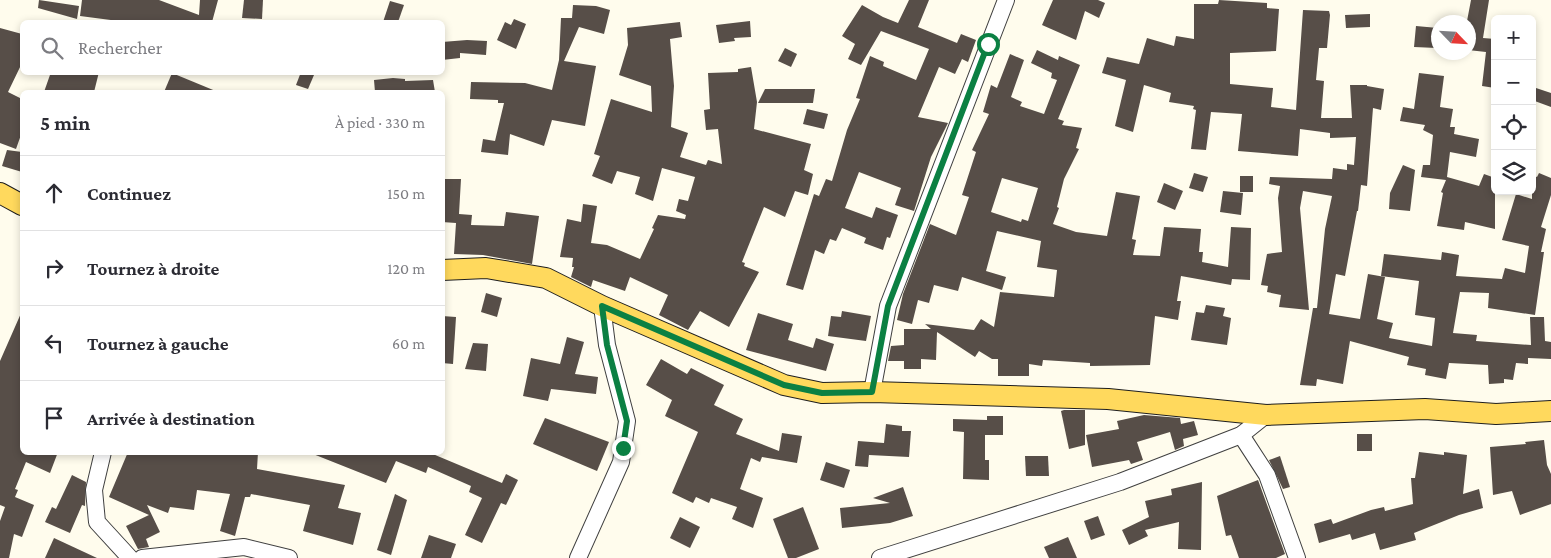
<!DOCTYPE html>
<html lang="fr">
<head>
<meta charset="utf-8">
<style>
	:root { --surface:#fff; --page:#f2f2f3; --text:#2b2b33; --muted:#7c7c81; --line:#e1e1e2 }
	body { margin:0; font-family:"Crimson Pro",serif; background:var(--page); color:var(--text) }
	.controls { position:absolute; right:15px; top:15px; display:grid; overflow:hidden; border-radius:8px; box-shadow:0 2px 8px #0003 }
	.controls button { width:45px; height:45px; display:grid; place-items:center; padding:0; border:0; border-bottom:1px solid var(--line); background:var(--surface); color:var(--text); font:25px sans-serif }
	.compass { position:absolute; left:1431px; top:15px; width:45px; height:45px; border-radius:50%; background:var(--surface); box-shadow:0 2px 8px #0003; rotate:115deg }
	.stop { position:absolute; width:15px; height:15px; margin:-11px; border:4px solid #0b8043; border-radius:50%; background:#fff }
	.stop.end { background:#0b8043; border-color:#fff; box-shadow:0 1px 5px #0008 }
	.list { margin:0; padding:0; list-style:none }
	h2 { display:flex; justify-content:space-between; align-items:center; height:65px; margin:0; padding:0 20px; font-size:21px }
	h2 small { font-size:16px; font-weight:400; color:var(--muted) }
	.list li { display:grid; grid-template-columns:32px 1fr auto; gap:15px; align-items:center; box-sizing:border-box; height:75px; padding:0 20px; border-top:1px solid var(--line) }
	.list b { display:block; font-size:19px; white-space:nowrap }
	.list em { font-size:16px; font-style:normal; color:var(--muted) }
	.icon { flex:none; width:28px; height:28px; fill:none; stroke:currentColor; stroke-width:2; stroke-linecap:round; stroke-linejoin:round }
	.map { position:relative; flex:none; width:1551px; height:558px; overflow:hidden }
	.search { position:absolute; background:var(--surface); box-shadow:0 2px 8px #0003; left:20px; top:20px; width:425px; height:55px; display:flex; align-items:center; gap:12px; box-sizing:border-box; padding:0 18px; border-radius:8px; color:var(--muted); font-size:19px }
	.panel { position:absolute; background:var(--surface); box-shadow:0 2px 8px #0003; left:20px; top:90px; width:425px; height:365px; border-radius:8px }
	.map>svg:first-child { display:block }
	.building { fill:#574e48; fill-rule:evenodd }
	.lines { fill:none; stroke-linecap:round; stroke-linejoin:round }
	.minor-casing { stroke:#404040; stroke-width:18 }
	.major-casing { stroke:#1e1e1e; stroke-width:22 }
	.minor { stroke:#fff; stroke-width:16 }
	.major { stroke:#ffd95d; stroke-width:20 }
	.route { stroke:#0b8043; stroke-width:6 }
</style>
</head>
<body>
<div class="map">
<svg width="1551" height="558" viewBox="0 0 1551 558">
	<rect width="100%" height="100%" fill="#fffced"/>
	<g class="building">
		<polygon points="39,0 79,6 77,19 38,8"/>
		<polygon points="82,0 159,0 199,15 200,0 218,0 212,22 126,22 80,16"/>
		<polygon points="244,0 263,0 262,19 242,18"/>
		<polygon points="909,0 929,0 918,27 957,43 961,34 976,40 968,62 962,59 955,74 939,67 918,117 948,123 931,157 914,211 895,205 901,188 859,172 845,208 872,218 876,207 898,215 890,238 887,237 883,250 864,243 866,238 842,228 836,241 830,239 824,254 815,250 803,290 786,285 814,194 819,196 826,179 832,181 847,130 860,99 856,98 870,56 884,62 883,66 916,80 929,49 881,31 861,65 848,59 855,44 842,36 862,5 883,17 898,23"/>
		<polygon points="1053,0 1098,0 1105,3 1099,18 1085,11 1076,40 1042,25"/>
		<polygon points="1219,0 1267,3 1267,8 1279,9 1276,51 1230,53 1230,84 1273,88 1271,107 1296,110 1303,10 1329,11 1330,15 1327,48 1319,48 1316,80 1324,81 1321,118 1352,118 1350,85 1367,85 1367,86 1384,89 1381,110 1373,108 1367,186 1361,185 1358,211 1357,211 1345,276 1336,274 1329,314 1360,319 1368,274 1385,277 1377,319 1393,323 1389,338 1432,346 1435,318 1415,315 1419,281 1381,276 1384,254 1441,260 1442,252 1459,255 1456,276 1502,279 1505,268 1525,273 1529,246 1502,240 1516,194 1532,199 1532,175 1537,177 1539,173 1551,178 1551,195 1541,227 1546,229 1541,252 1544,252 1535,315 1488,308 1489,293 1460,292 1453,333 1477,335 1476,341 1531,345 1530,317 1544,317 1545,341 1551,342 1551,359 1528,358 1528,364 1516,363 1513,380 1504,379 1504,383 1489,384 1488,365 1449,363 1446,379 1425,375 1426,369 1407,365 1409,357 1350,341 1343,384 1317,379 1316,386 1300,385 1313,308 1317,308 1325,229 1332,196 1303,191 1300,208 1309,310 1279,307 1281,295 1267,292 1268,286 1261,285 1267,254 1282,252 1278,198 1280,186 1269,184 1270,177 1332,179 1333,168 1347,170 1347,164 1354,165 1356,137 1330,138 1330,133 1300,129 1298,156 1238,151 1242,114 1211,112 1206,150 1191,149 1196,110 1193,109 1194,106 1169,102 1171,93 1144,85 1133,132 1115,126 1126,80 1102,73 1107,57 1139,64 1147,38 1174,46 1176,36 1194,39 1194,4 1218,4"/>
		<polygon points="1471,0 1489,0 1483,38 1495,39 1495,88 1482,86 1486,52 1468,50 1467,21"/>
		<polygon points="390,1 404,5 398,22 383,22"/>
		<polygon points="573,5 596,6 610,10 604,34 579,27 564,61 596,66 585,126 552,120 544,146 510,134 508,155 481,152 483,139 495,141 504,103 498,103 498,100 470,99 471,82 525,83 552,90 559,60 561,18 572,18"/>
		<polygon points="1370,14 1370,27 1346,28 1345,15"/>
		<polygon points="514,19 526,24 516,49 497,40 505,22 511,25"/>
		<polygon points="750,21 751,37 734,38 735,41 719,43 716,25"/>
		<polygon points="680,22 682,37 670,39 674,86 671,127 688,133 680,157 706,165 708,160 722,164 718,129 706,130 704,110 710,109 708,73 738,72 738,69 751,67 757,102 754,129 811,144 804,170 813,174 808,195 795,191 785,217 764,207 742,262 745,263 744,266 759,272 729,327 700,311 688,330 659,315 668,295 630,277 625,291 593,280 591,287 571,277 574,267 572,267 573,258 560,257 567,219 581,222 583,204 597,206 591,243 607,245 640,259 654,229 652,228 658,215 685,219 686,215 676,211 679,199 688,201 695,177 662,168 653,201 635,194 640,177 617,171 612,184 592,176 600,156 594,154 611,99 652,112 651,86 619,75 628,45 627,28"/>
		<polygon points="1416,26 1438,28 1437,48 1414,47"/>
		<polygon points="0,28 22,34 22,63 8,92 22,99 22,132 16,149 0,143"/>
		<polygon points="467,40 487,41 486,55 460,53 460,58 442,60 442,42"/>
		<polygon points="785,48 797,54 791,67 778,61"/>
		<path d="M 1037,50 L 1058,60 L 1059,56 L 1080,65 L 1058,119 L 1064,121 L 1062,125 L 1082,128 L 1076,148 L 1079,149 L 1064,179 L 1057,207 L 1059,208 L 1053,224 L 1076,232 L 1107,236 L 1116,192 L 1140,196 L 1132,239 L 1136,240 L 1133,255 L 1160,256 L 1164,227 L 1201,229 L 1199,252 L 1203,252 L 1202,262 L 1228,267 L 1231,227 L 1251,228 L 1250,280 L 1232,279 L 1231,285 L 1181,276 L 1177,301 L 1181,301 L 1178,320 L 1155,316 L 1150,365 L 1090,366 L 1090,363 L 1043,360 L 1042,366 L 1029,364 L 1029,376 L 998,376 L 998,359 L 992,359 L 979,351 L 975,357 L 937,332 L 936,360 L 921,359 L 921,369 L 904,369 L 904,361 L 888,361 L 891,346 L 904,345 L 904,329 L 931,329 L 925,324 L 974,330 L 981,319 L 994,327 L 1000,292 L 1054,297 L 1057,270 L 1037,267 L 1041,241 L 997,231 L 986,271 L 1006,277 L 1002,290 L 962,277 L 958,291 L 934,285 L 929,303 L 918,300 L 912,324 L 897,320 L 903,294 L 930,224 L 956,235 L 969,197 L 962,195 L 976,152 L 972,150 L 989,114 L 983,112 L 991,85 L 997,88 L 1010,54 L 1024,60 L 1011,97 L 1022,102 L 1020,106 L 1044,114 L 1057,80 L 1051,78 L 1052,73 L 1031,63 ZM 1002,178 L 1038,188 L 1028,221 L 1022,219 L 1021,222 L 991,212 Z"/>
		<polygon points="51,72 99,72 94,92 44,92"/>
		<polygon points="301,72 314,75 308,89 296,85"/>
		<polygon points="172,73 218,92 164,92"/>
		<polygon points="1419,73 1444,76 1440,107 1453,109 1450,127 1455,127 1454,134 1479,139 1476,157 1450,152 1447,177 1479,186 1484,174 1495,178 1495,229 1465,222 1464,230 1437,226 1443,193 1441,192 1446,180 1421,177 1423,165 1430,165 1433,135 1423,130 1425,125 1400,121 1403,107 1414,109"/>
		<polygon points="393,78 405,79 405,81 433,80 435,92 375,92 374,80"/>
		<polygon points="1536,88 1551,93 1551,107 1532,100"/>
		<polygon points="765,89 815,89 813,103 758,103"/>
		<polygon points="807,109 828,114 824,129 803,124"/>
		<polygon points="7,150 22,152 22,172 2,166"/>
		<polygon points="1403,165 1415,170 1410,211 1389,209 1390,193"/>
		<polygon points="1194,173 1208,177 1203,192 1189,188"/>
		<rect x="1240" y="176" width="13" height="16"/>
		<polygon points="442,179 461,179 459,214 472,215 471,225 504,226 506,212 539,216 532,264 483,255 454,254 456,223 442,222"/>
		<polygon points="1164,183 1183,191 1175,210 1157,202"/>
		<polygon points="1223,191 1243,193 1241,215 1220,212"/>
		<polygon points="486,293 502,298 497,317 481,312"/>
		<polygon points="1206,305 1225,308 1223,316 1231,318 1227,345 1191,340 1196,312 1204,313"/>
		<polygon points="22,311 22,452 58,452 50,473 26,462 15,489 18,490 15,497 34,505 22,537 14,534 9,558 0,558 0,521 5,507 0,505 0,361"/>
		<polygon points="842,311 871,316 866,341 828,336 831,316 841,317"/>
		<polygon points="758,313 793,324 788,340 813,348 816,338 834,344 826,371 746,350"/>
		<polygon points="442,316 456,317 453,364 442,363"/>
		<polygon points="567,337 584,342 575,374 598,377 596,394 551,389 548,401 523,396 531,358 560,364"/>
		<polygon points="473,343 488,344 486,371 465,369"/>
		<polygon points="661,359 687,374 691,368 724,385 714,405 743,419 736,434 779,451 782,433 802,436 797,463 762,457 760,462 751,458 740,489 763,498 753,528 732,519 737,507 711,498 709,503 696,497 693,503 672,493 698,432 665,416 672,400 646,385"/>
		<polygon points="1064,410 1085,410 1085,445 1069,449 1061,411"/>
		<polygon points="1144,415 1180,418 1181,424 1194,421 1198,435 1183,439 1184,446 1175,450 1170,432 1137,442 1143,460 1131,464 1129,460 1092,467 1086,435 1119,429 1117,421"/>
		<polygon points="987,416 1003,416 1003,435 985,435 985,460 989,460 989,480 963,479 964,432 953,431 953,419 987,420"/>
		<polygon points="545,418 609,442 597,471 533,444"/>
		<polygon points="886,424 902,426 902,431 911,431 909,457 869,455 868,467 855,466 858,441 884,443"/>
		<rect x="1357" y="434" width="15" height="17"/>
		<polygon points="1544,440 1547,465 1551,474 1551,504 1520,515 1512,491 1493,495 1490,447 1526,444 1525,442"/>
		<polygon points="128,452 258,452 257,469 345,485 338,508 361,513 353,545 303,531 310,505 251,494 250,497 245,497 235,536 220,531 230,494 197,490 194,510 170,507 168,513 147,505 160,532 146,539 149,547 138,549 126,526 149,515 109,497"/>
		<polygon points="308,452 428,452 502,483 506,474 518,480 506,505 501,503 482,543 465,535 482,498 469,492 471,486 428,467 426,473 396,461 386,483"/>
		<polygon points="1419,452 1444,455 1444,452 1467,455 1463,494 1479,489 1483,508 1459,515 1414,533 1416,540 1380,550 1375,533 1352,540 1350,534 1319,543 1314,524 1331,519 1333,524 1371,510 1384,507 1385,511 1413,504 1411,478 1415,478"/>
		<polygon points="1025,456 1048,456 1049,476 1026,476"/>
		<polygon points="1280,456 1290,487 1283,489 1269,460"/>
		<polygon points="826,462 850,470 844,488 820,480"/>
		<polygon points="72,475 86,482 85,506 82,505 70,533 45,522 52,507 56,509"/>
		<polygon points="1258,480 1285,554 1276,558 1239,558 1231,535 1226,536 1217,496"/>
		<polygon points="1202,482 1201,550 1178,549 1179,522 1145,530 1148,536 1129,545 1122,530 1149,517 1145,501 1172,495 1171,489"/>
		<polygon points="903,487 913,516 890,523 842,528 840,508 890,503 873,498"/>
		<polygon points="395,494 407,500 391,555 377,550"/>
		<polygon points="803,507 819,549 796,558 788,558 773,519"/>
		<polygon points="1098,516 1105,535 1091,540 1084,521"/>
		<polygon points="680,517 700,527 690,548 670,538"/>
		<polygon points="429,535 456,544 451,558 421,558"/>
		<polygon points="1068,537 1077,558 1049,558 1044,547"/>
		<polygon points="54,538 97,558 45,558"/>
	</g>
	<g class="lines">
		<g class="minor-casing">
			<g id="minor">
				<polyline points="872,392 888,306 1006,0"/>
				<polyline points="1241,435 1267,475 1297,558"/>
				<polyline points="103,452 94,490 97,522 130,558"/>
				<polyline points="142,558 244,547 289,558"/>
				<polyline points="578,558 621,462 627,421 607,345 602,306"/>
				<polyline points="880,558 1120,482 1241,435 1266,415"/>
			</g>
		</g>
		<g class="major-casing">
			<g id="major">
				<polyline points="0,193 22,205"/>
				<polyline points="442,270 486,268 546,278 602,306 784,385 822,393 872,392 1108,399 1266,415 1425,409 1496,414 1551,411"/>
			</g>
		</g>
		<use href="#minor" class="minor"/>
		<use href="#major" class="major"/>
	</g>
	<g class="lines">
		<polyline class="route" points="623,448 627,421 607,345 602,306 784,385 822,393 872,392 888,306 988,44"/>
	</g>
</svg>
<div class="controls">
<button>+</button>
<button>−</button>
<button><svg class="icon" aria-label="locate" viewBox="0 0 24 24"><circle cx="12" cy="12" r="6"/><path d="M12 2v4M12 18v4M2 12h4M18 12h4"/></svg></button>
<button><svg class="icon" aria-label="layers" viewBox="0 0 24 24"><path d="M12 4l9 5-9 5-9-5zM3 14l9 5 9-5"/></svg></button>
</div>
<svg class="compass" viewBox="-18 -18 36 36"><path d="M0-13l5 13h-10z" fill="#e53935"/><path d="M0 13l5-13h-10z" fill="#7c7c81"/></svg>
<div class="stop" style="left:988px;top:44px"></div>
<div class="stop end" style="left:623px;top:448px"></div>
<div class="search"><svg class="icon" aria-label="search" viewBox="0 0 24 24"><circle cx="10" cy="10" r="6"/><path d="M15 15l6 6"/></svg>Rechercher</div>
<section class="panel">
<h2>5 min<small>À pied · 330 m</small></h2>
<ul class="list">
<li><svg class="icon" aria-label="ahead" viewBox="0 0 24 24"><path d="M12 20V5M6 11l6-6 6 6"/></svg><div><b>Continuez</b></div><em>150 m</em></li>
<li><svg class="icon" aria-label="right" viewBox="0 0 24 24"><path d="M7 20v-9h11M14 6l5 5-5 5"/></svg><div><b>Tournez à droite</b></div><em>120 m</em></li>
<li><svg class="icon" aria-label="left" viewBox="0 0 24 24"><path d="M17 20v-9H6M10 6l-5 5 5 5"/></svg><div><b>Tournez à gauche</b></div><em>60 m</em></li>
<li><svg class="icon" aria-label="arrive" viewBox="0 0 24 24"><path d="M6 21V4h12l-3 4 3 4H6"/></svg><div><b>Arrivée à destination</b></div></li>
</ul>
</section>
</div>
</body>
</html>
